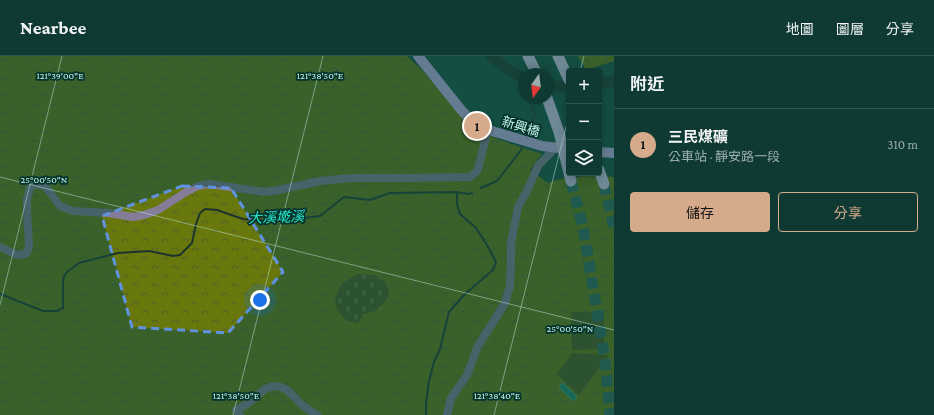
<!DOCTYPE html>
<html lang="zh-TW">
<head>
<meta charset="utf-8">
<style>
	:root { --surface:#0f3a33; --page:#1d453f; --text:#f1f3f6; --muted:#9badac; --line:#2f544e; --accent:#d6ab8b }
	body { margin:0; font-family:"Crimson Pro","Noto Sans TC",serif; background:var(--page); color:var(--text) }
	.controls { position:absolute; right:12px; top:12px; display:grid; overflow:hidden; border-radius:4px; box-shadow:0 2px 10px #0003 }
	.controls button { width:36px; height:36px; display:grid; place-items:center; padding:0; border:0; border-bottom:1px solid var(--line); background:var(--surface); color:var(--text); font:20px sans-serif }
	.compass { position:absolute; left:518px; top:12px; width:36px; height:36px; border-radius:50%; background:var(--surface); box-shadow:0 2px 10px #0003; rotate:194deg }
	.you { position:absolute; left:260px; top:244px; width:14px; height:14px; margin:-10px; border:3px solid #fff; border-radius:50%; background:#1a73e8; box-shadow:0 0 0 6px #1a73e833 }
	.badge { display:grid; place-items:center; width:26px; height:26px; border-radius:50%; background:var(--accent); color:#111; font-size:13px; font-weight:700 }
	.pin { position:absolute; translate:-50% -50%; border:2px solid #fff; box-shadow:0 1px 4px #0006 }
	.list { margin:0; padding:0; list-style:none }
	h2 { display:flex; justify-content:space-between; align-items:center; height:52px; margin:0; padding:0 16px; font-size:17px }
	h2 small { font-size:13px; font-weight:400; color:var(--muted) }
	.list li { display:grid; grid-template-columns:26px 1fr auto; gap:12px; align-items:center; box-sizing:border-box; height:72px; padding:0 16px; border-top:1px solid var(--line) }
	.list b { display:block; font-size:15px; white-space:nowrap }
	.list p { margin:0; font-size:13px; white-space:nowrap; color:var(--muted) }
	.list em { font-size:13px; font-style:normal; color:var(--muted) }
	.actions { display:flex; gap:8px; padding:12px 16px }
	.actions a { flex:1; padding:9px 0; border:1px solid var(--accent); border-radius:4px; text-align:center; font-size:14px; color:var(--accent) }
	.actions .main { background:var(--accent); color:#111 }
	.icon { flex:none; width:22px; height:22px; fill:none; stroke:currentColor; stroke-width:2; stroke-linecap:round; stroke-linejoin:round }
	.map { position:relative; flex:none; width:614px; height:359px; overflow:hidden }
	header { display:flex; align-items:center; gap:24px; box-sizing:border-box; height:56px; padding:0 20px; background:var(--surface); border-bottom:1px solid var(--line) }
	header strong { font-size:19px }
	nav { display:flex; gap:22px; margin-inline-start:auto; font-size:14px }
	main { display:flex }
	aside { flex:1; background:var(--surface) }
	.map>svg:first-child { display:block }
	.forest { fill:url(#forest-crowns) }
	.cemetery { fill:url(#cemetery-stones) }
	.green { fill:#4c5718 }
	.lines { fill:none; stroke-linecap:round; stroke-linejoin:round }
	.stream { stroke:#1c332e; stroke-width:2 }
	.river { stroke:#1c332e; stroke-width:11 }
	.building { fill:#1e8372; stroke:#45af9c }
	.highway-tunnel { stroke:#2f675d; stroke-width:11; stroke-dasharray:11 5.5; stroke-linecap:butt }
	.minor { stroke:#857c9a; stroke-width:8 }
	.major { stroke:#c5b2ef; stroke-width:10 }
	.highway { stroke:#dbcef9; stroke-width:11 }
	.highway-bridge { stroke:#dbcef9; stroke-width:11 }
	.marked { fill:none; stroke:#6192e0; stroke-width:3; stroke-dasharray:8 5; stroke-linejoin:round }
	.ticks { fill:none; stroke:#c7f7eb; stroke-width:1; stroke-opacity:0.45 }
	.labels { text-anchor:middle; stroke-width:3.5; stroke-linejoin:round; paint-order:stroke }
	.street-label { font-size:13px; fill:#c7f7eb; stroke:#02322b }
	.water-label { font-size:14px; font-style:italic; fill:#2be9cc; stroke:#02322b }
	.ticks-label { font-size:10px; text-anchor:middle; fill:#c7f7eb; stroke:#02322b; stroke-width:3.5; stroke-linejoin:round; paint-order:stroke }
</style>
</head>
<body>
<header>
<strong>Nearbee</strong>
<nav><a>地圖</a><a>圖層</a><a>分享</a></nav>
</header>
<main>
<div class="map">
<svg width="614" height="359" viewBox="0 0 614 359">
	<defs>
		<pattern id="forest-crowns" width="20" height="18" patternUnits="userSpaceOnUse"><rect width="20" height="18" fill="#68780c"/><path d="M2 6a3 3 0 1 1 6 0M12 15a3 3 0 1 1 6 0" fill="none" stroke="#526129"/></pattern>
		<pattern id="cemetery-stones" width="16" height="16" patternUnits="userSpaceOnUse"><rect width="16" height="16" fill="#4c5718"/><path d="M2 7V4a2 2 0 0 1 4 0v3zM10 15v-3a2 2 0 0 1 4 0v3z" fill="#64703a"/></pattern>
	</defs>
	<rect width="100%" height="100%" fill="#144e44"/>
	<g class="forest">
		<path d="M 0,0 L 407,0 L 424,16 L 472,72 L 500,84 L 542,98 L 530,114 L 548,127 C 569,119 592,120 614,121 L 614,359 L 0,359 Z"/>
		<polygon points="578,0 614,0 614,5 586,14"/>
	</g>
	<polygon class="cemetery" points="357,218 375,219 386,226 389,237 387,244 375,255 363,258 358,267 347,265 337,254 335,243 341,228"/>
	<g class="green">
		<polygon points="571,256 604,256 604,293 572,294"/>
		<polygon points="572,297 609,299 579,339 557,318"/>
	</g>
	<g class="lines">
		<g class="stream">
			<polyline points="521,21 524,29"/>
			<polyline points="525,83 535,58 529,42"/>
			<polyline points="481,132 497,125 521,94 523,89"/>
			<polyline points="0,238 43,255 57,255 63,252 63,227 64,220 67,216 79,207 118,197 149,195 173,200 180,199 192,187 196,168 200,157 205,153 217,154 243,163 265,165 294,160 304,162 320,160 344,141 370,144 390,137 455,136 469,138 472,137"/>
			<polyline points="426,359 426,347 429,325 434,306 440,293 449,256 465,238 493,214 496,206 487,189 476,172 460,158 457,148 457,136"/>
		</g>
		<g class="river">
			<polyline points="491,0 507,13 524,22"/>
			<polyline points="599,27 614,26"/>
			<polyline points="548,28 558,31 569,30"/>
		</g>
	</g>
	<polygon class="building" points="563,327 577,341 573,345 559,331"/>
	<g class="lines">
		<g class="highway-tunnel">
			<polyline points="571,125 583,171 605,304 610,359"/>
			<polyline points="604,128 614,171"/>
		</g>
		<g class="minor">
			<polyline points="0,191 17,199 26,198 29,190 27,155 27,143 30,132 36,128 46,131 60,150 73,155 108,157 133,161 144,159 158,154 186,136 198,130 209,128 265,136 278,134 320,125 351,122 408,122 470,121 476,116 478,113 488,73"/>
			<polyline points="240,359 236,354 249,347 265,333 273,330 281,331 287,334 303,350 317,359"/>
			<polyline points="447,359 451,342 467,319 478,290 505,247 510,230 511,207 511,187 518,151 527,135 538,110 555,92"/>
		</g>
		<g class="major">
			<polyline points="418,0 462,55 469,62 479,70 492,75 542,90 569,93"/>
			<polyline points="599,96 614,97"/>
		</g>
		<g class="highway">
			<polyline points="528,0 537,18"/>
			<polyline points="558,0 569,24"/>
			<polyline points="599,114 604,128"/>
		</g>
		<polyline class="highway-bridge" points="547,42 559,76 571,125"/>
	</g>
	<path d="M0 0H614V359H0ZM 182,130 L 231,132 L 283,216 L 228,277 L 132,271 L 102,160 Z" fill="#144e44" fill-opacity=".55" fill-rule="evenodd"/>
	<path class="marked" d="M 182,130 L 231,132 L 283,216 L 228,277 L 132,271 L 102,160 Z"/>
	<path class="ticks" d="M 580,15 L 584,0M 0,121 L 614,274M 0,249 L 62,0M 233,359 L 323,0M 494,359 L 569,59"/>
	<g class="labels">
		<g class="street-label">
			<text transform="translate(521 70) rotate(17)" y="5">新興橋</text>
		</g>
		<g class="water-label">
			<text transform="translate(276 161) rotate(-2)" y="5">大溪墘溪</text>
		</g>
	</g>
	<g class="ticks-label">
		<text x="60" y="23">121°39'00"E</text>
		<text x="320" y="23">121°38'50"E</text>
		<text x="44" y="127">25°00'50"N</text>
		<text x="570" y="276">25°00'50"N</text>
		<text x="236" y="343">121°38'50"E</text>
		<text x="497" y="343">121°38'40"E</text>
	</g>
</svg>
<div class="controls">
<button>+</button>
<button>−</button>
<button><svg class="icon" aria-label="layers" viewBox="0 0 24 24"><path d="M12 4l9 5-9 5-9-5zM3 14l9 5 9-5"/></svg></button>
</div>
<svg class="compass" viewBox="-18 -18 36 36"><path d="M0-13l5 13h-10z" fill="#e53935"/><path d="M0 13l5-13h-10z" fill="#9badac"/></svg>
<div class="you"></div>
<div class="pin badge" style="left:477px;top:70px">1</div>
</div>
<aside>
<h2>附近<small></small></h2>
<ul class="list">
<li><span class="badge">1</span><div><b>三民煤礦</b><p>公車站 · 靜安路一段</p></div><em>310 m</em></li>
</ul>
<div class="actions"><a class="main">儲存</a><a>分享</a></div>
</aside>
</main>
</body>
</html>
